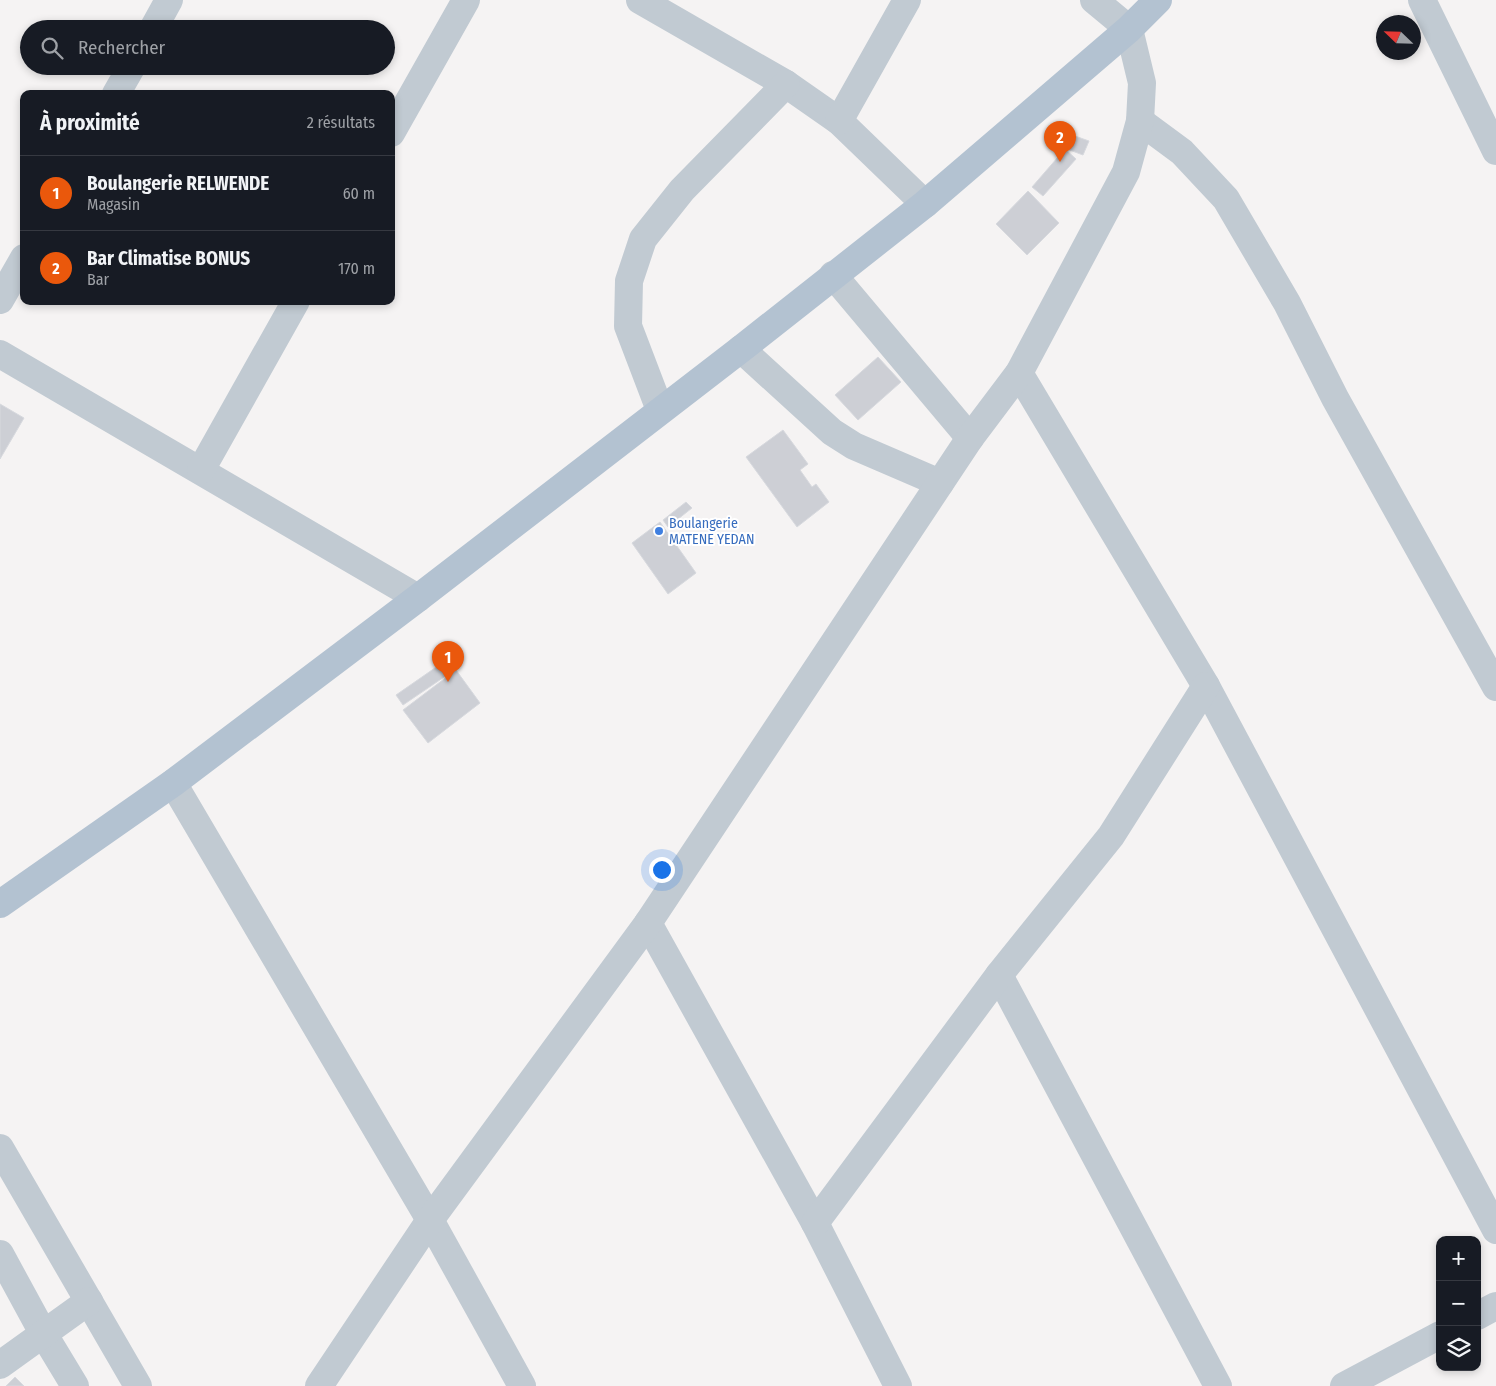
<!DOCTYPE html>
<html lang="fr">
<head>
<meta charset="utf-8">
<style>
	:root { --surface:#171b24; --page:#242831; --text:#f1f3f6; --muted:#9ea1a6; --line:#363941; --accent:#ea580c }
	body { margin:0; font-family:"Fira Sans Condensed",sans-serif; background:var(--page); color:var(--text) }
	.controls { position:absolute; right:15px; bottom:15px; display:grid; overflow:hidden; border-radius:10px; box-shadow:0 2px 8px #0003 }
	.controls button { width:45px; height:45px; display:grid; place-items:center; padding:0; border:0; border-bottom:1px solid var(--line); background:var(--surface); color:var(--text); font:25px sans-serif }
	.compass { position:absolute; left:1376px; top:15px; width:45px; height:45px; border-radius:50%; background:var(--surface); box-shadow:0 2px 8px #0003; rotate:293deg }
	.you { position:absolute; left:661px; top:869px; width:18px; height:18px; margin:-12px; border:4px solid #fff; border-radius:50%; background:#1a73e8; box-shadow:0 0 0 8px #1a73e833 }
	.badge { display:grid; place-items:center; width:32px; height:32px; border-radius:50%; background:var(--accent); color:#fff; font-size:16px; font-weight:700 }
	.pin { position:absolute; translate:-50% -41px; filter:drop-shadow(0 1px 2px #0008) }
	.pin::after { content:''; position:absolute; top:26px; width:18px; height:15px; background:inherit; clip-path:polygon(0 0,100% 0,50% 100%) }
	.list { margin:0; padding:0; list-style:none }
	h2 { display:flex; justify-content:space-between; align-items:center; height:65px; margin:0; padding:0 20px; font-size:21px }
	h2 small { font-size:16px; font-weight:400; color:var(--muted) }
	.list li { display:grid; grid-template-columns:32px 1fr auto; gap:15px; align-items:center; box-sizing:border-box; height:75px; padding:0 20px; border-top:1px solid var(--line) }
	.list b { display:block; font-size:19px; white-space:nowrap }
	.list p { margin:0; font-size:16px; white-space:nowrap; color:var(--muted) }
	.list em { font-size:16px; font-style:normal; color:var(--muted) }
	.icon { flex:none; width:28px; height:28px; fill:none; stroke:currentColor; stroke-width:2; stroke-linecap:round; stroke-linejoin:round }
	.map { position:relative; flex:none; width:1496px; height:1386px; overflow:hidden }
	.search { position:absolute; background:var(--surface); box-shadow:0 2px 8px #0003; left:20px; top:20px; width:375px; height:55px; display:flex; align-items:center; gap:12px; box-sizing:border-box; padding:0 18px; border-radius:28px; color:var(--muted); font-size:19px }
	.panel { position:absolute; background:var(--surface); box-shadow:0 2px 8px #0003; left:20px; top:90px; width:375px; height:215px; border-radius:10px }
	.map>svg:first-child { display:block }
	.building { fill:#cdcfd5; stroke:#d7d9de }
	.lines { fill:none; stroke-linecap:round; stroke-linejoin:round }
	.minor { stroke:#c1cad2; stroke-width:28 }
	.major { stroke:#b3c2d1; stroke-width:28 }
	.shop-dot { fill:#3f7fe0; stroke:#fff; stroke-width:2 }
	.labels { text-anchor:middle; stroke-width:4; stroke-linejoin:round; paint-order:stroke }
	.shop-label { font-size:14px; fill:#366cbe; stroke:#fff; text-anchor:start }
</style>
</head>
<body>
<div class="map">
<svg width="1496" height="1386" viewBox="0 0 1496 1386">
	<rect width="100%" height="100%" fill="#f5f3f3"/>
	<g class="building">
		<polygon points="1072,135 1089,141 1083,155 1067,149"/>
		<polygon points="1065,149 1076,159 1043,196 1032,187"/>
		<polygon points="1028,191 1059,223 1027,255 996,224"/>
		<polygon points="878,357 901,382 858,420 835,395"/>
		<polygon points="0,404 24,418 0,459"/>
		<polygon points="783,430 808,464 800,470 812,487 816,484 829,502 797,527 746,457"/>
		<polygon points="686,502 692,508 668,527 663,520"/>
		<polygon points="660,522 696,573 668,594 632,543"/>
		<polygon points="445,661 453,671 403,705 396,695"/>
		<polygon points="456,670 480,703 428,743 403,710"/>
		<polygon points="15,1377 24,1386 6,1386"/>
	</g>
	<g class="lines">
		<g class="minor">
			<polyline points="640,0 786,84 839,121 925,204"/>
			<polyline points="1422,0 1496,151"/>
			<polyline points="153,29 169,0"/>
			<polyline points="116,94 132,66"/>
			<polyline points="839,121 907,0"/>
			<polyline points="1140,121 1182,152 1226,199 1287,303 1335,398 1496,687"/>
			<polyline points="391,133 466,0"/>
			<polyline points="833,275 970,438"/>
			<polyline points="0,300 24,258"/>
			<polyline points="741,349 832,432 854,446 940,483"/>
			<polyline points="0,354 418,598"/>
			<polyline points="1019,373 1206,686 1496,1230"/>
			<polyline points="660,410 628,326 629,281 643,239 682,190 786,84"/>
			<polyline points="201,470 296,301"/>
			<polyline points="173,783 430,1220 522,1386"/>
			<polyline points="648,923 815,1223 898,1386"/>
			<polyline points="999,975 1218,1386"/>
			<polyline points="0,1148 138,1386"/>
			<polyline points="815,1223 999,975 1111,836 1206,686"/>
			<polyline points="0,1254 43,1333 75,1386"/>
			<polyline points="1477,1316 1496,1306"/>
			<polyline points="0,1365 89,1301"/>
			<polyline points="319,1386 430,1220 648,923 970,438 1019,373 1126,172 1140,121 1142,83 1129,29 1094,0"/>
			<polyline points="1344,1386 1440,1335"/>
		</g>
		<polyline class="major" points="0,904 173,783 418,598 741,349 925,204 1129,29 1158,0"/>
	</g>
	<circle class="shop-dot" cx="659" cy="531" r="5"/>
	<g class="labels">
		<g class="shop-label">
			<text x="669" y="528">Boulangerie<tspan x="669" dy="16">MATENE YEDAN</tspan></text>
		</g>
	</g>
</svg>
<div class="controls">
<button>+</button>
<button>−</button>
<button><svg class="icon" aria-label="layers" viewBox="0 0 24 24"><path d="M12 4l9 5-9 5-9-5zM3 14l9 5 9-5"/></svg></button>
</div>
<svg class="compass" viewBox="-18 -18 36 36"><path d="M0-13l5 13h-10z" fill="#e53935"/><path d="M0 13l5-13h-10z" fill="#9ea1a6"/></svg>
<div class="you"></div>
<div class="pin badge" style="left:448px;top:682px">1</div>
<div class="pin badge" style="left:1060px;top:162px">2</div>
<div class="search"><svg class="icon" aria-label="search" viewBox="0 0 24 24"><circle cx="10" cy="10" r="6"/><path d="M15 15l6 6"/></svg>Rechercher</div>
<section class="panel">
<h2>À proximité<small>2 résultats</small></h2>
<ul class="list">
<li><span class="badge">1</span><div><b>Boulangerie RELWENDE</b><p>Magasin</p></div><em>60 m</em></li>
<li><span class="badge">2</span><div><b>Bar Climatise BONUS</b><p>Bar</p></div><em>170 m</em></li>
</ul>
</section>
</div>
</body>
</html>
